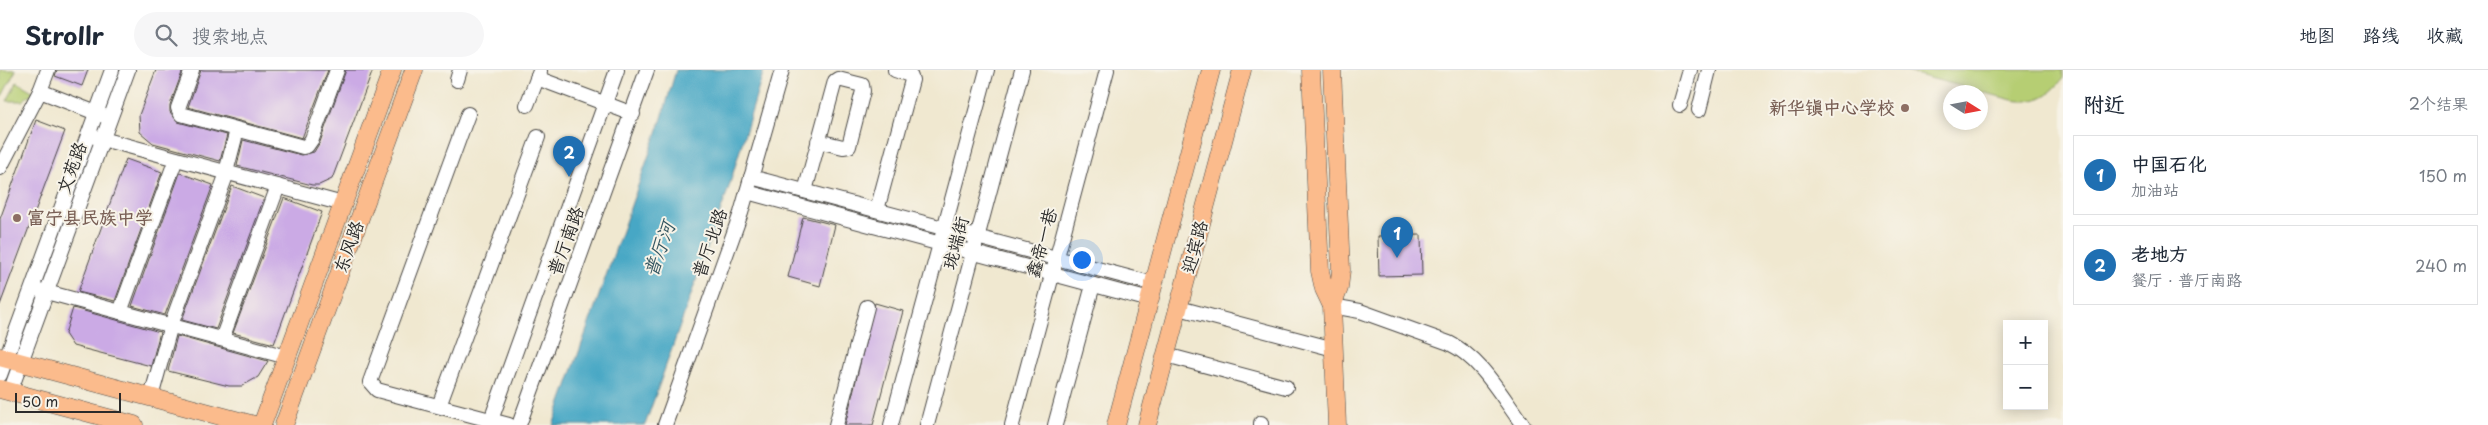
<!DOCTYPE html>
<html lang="zh">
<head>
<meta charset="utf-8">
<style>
	:root { --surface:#fff; --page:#f6f6f7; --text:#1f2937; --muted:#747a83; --line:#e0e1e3; --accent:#1f6fb2 }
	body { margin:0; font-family:"Playpen Sans","LXGW WenKai TC",sans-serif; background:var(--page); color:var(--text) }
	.controls { position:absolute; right:15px; bottom:15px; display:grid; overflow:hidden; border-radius:0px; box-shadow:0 2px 12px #0003 }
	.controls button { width:45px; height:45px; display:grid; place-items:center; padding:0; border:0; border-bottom:1px solid var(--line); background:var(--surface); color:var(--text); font:25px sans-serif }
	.compass { position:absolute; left:1943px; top:15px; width:45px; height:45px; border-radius:50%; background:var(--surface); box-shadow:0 2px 12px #0003; rotate:101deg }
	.scale { position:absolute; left:15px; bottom:12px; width:106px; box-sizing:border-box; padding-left:5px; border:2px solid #2b2b2b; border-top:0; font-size:14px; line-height:18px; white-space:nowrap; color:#2b2b2b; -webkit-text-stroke:4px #f7f3e8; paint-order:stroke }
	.you { position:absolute; left:1081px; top:189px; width:18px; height:18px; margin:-12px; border:4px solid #fff; border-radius:50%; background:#1a73e8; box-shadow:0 0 0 8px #1a73e833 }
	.badge { display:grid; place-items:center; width:32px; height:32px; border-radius:50%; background:var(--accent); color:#fff; font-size:16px; font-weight:700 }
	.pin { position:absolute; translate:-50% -41px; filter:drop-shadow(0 1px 2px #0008) }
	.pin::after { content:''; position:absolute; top:26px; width:18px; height:15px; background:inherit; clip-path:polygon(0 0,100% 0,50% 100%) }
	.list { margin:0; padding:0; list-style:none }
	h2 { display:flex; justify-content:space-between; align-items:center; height:65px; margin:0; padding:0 20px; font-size:21px }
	h2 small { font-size:16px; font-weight:400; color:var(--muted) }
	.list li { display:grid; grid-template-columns:32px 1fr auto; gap:15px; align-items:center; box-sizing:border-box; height:80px; margin:0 10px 10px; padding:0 10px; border:1px solid var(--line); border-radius:0px }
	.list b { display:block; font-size:19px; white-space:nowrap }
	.list p { margin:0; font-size:16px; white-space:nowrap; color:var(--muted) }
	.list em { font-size:16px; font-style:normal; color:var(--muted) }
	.icon { flex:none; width:28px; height:28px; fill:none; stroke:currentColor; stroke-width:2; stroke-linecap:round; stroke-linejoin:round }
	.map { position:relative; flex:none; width:2063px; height:355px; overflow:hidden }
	header { display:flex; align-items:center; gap:30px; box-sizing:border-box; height:70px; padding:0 25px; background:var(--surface); border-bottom:1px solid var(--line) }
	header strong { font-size:24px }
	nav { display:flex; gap:28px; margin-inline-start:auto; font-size:18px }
	.search { width:350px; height:45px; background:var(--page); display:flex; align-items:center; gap:12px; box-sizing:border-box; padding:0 18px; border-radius:28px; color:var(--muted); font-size:19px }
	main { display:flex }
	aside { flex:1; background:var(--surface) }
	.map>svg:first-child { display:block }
	.green { fill:#b6ce73; stroke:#707c4f }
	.water { fill:#46a7c5; stroke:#386978 }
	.building { fill:#cbaae5 }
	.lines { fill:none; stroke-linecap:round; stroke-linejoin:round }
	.minor-casing { stroke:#494744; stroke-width:16 }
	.major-casing { stroke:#494744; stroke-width:19 }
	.minor { stroke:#fff; stroke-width:14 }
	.major { stroke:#fbbb8c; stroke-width:18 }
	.education-dot { fill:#8d6e63; stroke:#f7f3e8; stroke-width:2 }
	.labels { text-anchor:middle; stroke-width:4; stroke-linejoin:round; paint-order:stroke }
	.education-label { font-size:18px; font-weight:bold; fill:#785e54; stroke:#f7f3e8; text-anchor:end }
	.street-label { font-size:18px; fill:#2b2b2b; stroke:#f7f3e8 }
	.water-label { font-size:19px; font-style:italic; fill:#345661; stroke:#f7f3e8 }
</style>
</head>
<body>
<header>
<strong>Strollr</strong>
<div class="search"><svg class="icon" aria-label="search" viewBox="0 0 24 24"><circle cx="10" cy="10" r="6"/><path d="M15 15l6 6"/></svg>搜索地点</div>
<nav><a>地图</a><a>路线</a><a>收藏</a></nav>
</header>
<main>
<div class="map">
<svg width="2063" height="355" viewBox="0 0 2063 355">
	<rect width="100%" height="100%" fill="#f7f3e8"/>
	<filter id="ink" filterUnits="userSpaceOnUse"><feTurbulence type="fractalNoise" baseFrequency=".02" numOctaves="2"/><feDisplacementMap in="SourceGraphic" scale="10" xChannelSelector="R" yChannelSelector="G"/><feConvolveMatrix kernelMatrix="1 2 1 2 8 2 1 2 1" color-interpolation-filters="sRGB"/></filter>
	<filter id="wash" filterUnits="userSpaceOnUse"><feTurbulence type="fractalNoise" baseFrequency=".0096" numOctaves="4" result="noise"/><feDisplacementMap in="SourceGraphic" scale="20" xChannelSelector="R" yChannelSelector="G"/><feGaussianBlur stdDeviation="1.12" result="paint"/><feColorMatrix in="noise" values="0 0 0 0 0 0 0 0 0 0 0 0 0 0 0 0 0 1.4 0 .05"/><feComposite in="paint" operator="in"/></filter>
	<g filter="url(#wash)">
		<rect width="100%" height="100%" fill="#f0e8d0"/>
		<g class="green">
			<polygon points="0,0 16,0 1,28 0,27"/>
			<path d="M 1900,0 L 2063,0 L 2063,8 C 2050,27 2034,34 2012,30 Z"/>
			<polygon points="17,12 34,22 22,31 7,31"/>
		</g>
		<polygon class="water" points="676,0 764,0 728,120 645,355 553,355 662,48"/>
		<g id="blocks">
			<g class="building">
				<polygon points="57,0 88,0 82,16 55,6"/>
				<polygon points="156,0 183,0 170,35 170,42 178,52 227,65 220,91 153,73 140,62 139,45"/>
				<polygon points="201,0 328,0 302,68 188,37"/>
				<polygon points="346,0 373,0 332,109 319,115 312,115 237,96 243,70 301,85 314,82 320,72"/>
				<polygon points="36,50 65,61 0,235 0,149"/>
				<polygon points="126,89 162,102 115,231 78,222"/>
				<polygon points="180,103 213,115 165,245 132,236"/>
				<polygon points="232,116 264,128 216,259 182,250"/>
				<polygon points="284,128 322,142 274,274 233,263"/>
				<polygon points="803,147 835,155 820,216 788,207"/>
				<polygon points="1421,165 1422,205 1379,206 1378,166"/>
				<polygon points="875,233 903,241 873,355 845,355"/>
				<polygon points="73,238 160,262 151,296 73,276 65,264"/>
				<polygon points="177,266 268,291 258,307 242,316 229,316 168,301"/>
			</g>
		</g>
	</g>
	<g filter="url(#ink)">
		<use href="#blocks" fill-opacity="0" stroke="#494744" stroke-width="1"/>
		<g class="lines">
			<g class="minor-casing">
				<g id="minor">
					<polyline points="192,0 178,38 181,44 303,77 307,76 312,69 337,0"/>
					<polyline points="537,8 633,44"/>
					<polyline points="457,10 460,0"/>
					<polyline points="40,21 48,0"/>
					<polyline points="527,35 540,1"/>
					<polyline points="1680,35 1690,0"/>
					<polyline points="1699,40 1709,0"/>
					<polyline points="468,44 370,312 377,320 509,355"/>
					<polyline points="95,67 343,134"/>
					<polyline points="0,98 40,21 104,46"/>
					<polyline points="226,102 237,60"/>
					<polyline points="751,107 1154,214"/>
					<polyline points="805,121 835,11 838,9 862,15 863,21 849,76 843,77 818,71"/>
					<polyline points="747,122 1150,230"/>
					<polyline points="877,140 912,10 910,5 895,0"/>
					<polyline points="39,220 287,287"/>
					<path d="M 1332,236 L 1360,241 L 1449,273 C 1482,289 1501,326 1523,355"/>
					<polyline points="1179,238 1334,279"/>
					<polyline points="120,242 176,89"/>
					<polyline points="222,269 278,116"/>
					<polyline points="1166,285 1286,317"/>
					<polyline points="0,305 112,0"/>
					<polyline points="10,322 128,0"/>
					<polyline points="151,327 171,255 227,103"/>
					<polyline points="439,336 538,67"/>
					<polyline points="491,350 617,0"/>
					<polyline points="519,355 647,0"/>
					<polyline points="665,355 741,143 782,0"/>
					<polyline points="836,355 867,237"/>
					<polyline points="891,355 987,0"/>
					<polyline points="927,355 1022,0"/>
					<polyline points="1012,355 1107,0"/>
					<polyline points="1055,355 1093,215"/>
					<polyline points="1261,355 1261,353"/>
				</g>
			</g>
			<g class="major-casing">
				<g id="major">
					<polyline points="1311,0 1320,201 1324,219 1332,236 1337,355"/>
					<polyline points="1332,236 1339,218 1341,200 1332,0"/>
					<polyline points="0,287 254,355"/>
					<polyline points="0,319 134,355"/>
					<polyline points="262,355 392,0"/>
					<polyline points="284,355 414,0"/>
					<polyline points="1116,355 1211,0"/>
					<polyline points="1147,355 1242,0"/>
				</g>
			</g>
			<use href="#minor" class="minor"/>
			<use href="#major" class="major"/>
		</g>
	</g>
	<g class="education-dot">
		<circle cx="1905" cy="38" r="5"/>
		<circle cx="17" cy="148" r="5"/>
	</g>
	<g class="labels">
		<g class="education-label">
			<text x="1895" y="44">新华镇中心学校</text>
			<text x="27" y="154" text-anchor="start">富宁县民族中学</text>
		</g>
		<g class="street-label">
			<text transform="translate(72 98) rotate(-70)" y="6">文苑路</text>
			<text transform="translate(566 171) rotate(-70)" y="6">普厅南路</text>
			<text transform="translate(710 173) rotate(-71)" y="6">普厅北路</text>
			<text transform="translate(956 173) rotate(-75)" y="6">珑端街</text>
			<text transform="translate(1042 173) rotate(-75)" y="6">鑫帝一巷</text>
			<text transform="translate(349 177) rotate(-70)" y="6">东风路</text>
			<text transform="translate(1195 177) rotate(-75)" y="6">迎宾路</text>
		</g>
		<g class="water-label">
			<text transform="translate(659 179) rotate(-70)" y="7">普厅河</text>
		</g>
	</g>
</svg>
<div class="controls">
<button>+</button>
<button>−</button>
</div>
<svg class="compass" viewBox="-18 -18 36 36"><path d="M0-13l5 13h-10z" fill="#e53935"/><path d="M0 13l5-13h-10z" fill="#747a83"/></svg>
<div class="scale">50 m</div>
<div class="you"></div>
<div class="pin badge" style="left:1397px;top:188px">1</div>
<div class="pin badge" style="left:569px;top:107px">2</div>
</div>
<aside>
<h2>附近<small>2个结果</small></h2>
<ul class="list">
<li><span class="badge">1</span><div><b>中国石化</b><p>加油站</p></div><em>150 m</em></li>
<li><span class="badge">2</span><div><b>老地方</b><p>餐厅 · 普厅南路</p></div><em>240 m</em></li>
</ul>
</aside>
</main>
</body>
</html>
